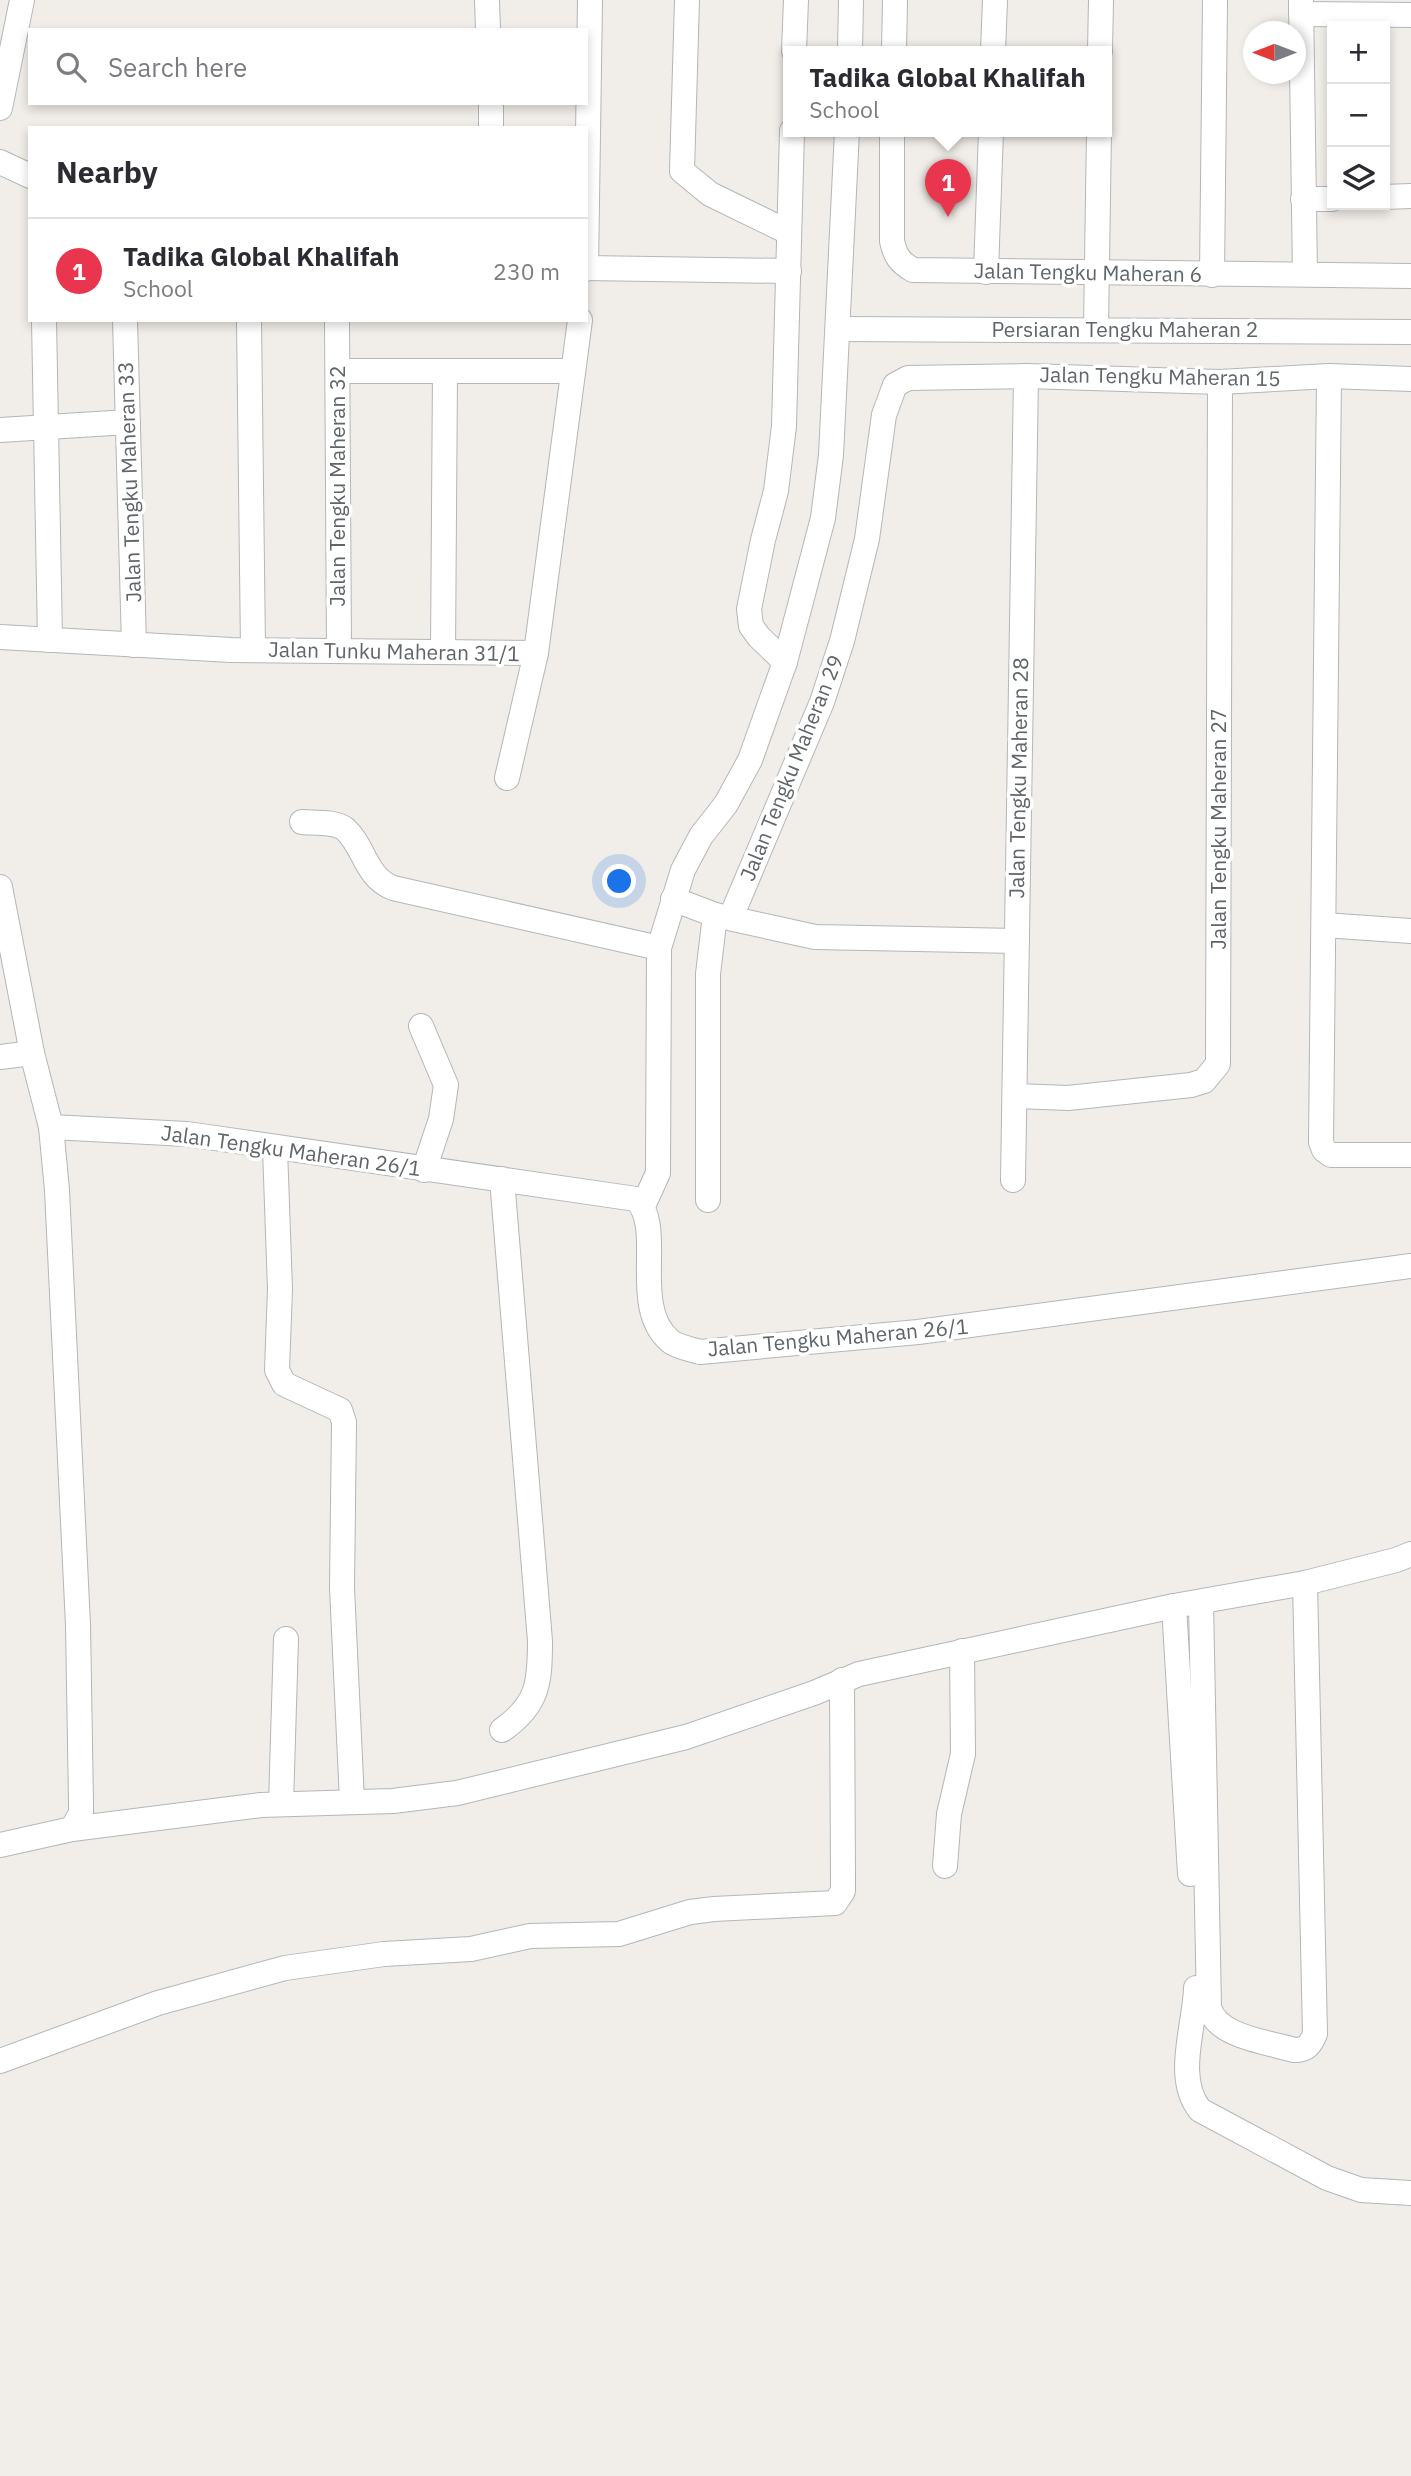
<!DOCTYPE html>
<html lang="en">
<head>
<meta charset="utf-8">
<style>
	:root { --surface:#fff; --page:#f7f7f7; --text:#2b2b33; --muted:#7c7c81; --line:#e1e1e2; --accent:#ea354e }
	body { margin:0; font-family:"IBM Plex Sans",sans-serif; background:var(--page); color:var(--text) }
	.controls { position:absolute; right:21px; top:21px; display:grid; overflow:hidden; border-radius:0px; box-shadow:0 4px 10px #0003 }
	.controls button { width:63px; height:63px; display:grid; place-items:center; padding:0; border:0; border-bottom:2px solid var(--line); background:var(--surface); color:var(--text); font:35px sans-serif }
	.compass { position:absolute; left:1243px; top:21px; width:63px; height:63px; border-radius:50%; background:var(--surface); box-shadow:0 4px 10px #0003; rotate:270deg }
	.you { position:absolute; left:620px; top:882px; width:24px; height:24px; margin:-18px; border:5px solid #fff; border-radius:50%; background:#1a73e8; box-shadow:0 0 0 10px #1a73e833 }
	.badge { display:grid; place-items:center; width:46px; height:46px; border-radius:50%; background:var(--accent); color:#fff; font-size:23px; font-weight:700 }
	.pin { position:absolute; translate:-50% -58px; filter:drop-shadow(0 2px 4px #0008) }
	.pin::after { content:''; position:absolute; top:37px; width:24px; height:21px; background:inherit; clip-path:polygon(0 0,100% 0,50% 100%) }
	.popup { position:absolute; left:783px; top:46px; width:329px; height:91px; box-sizing:border-box; display:grid; place-content:center; border-radius:0px; background:var(--surface); filter:drop-shadow(0 2px 5px #0005); font-size:23px; white-space:nowrap; color:var(--muted) }
	.popup b { font-size:26px; color:var(--text) }
	.popup::after { content:''; position:absolute; left:50%; top:100%; margin-left:-14px; border:14px solid transparent; border-top-color:var(--surface) }
	.list { margin:0; padding:0; list-style:none }
	h2 { display:flex; justify-content:space-between; align-items:center; height:91px; margin:0; padding:0 28px; font-size:30px }
	h2 small { font-size:23px; font-weight:400; color:var(--muted) }
	.list li { display:grid; grid-template-columns:46px 1fr auto; gap:21px; align-items:center; box-sizing:border-box; height:105px; padding:0 28px; border-top:2px solid var(--line) }
	.list b { display:block; font-size:26px; white-space:nowrap }
	.list p { margin:0; font-size:23px; white-space:nowrap; color:var(--muted) }
	.list em { font-size:23px; font-style:normal; color:var(--muted) }
	.icon { flex:none; width:38px; height:38px; fill:none; stroke:currentColor; stroke-width:2; stroke-linecap:round; stroke-linejoin:round }
	.map { position:relative; flex:none; width:1411px; height:2476px; overflow:hidden }
	.search { position:absolute; background:var(--surface); box-shadow:0 4px 10px #0003; left:28px; top:28px; width:560px; height:77px; display:flex; align-items:center; gap:18px; box-sizing:border-box; padding:0 24px; border-radius:0px; color:var(--muted); font-size:26px }
	.panel { position:absolute; background:var(--surface); box-shadow:0 4px 10px #0003; left:28px; top:126px; width:560px; height:196px; border-radius:0px }
	.map>svg:first-child { display:block }
	.lines { fill:none; stroke-linecap:round; stroke-linejoin:round }
	.minor-casing { stroke:#b3b7ba; stroke-width:26 }
	.minor { stroke:#fff; stroke-width:24 }
	.labels { text-anchor:middle; stroke-width:7; stroke-linejoin:round; paint-order:stroke }
	.street-label { font-size:21px; fill:#5f6568; stroke:#fff }
</style>
</head>
<body>
<div class="map">
<svg width="1411" height="2476" viewBox="0 0 1411 2476">
	<rect width="100%" height="100%" fill="#f1ede8"/>
	<g class="lines">
		<g class="minor-casing">
			<g id="minor">
				<polyline points="487,0 488,30"/>
				<polyline points="687,0 682,171 710,194 788,232"/>
				<polyline points="1301,0 1305,274"/>
				<polyline points="1301,14 1411,15"/>
				<polyline points="794,51 796,0"/>
				<polyline points="850,51 851,0"/>
				<polyline points="894,51 895,0"/>
				<polyline points="993,51 995,0"/>
				<polyline points="1100,51 1101,0"/>
				<polyline points="491,103 491,128"/>
				<polyline points="0,108 22,0"/>
				<path d="M 892,131 L 892,241 C 895,255 899,262 913,270 L 1411,276"/>
				<polyline points="0,162 30,176"/>
				<polyline points="1385,197 1411,196"/>
				<polyline points="1303,199 1332,199"/>
				<polyline points="586,268 789,271"/>
				<polyline points="586,269 590,0"/>
				<polyline points="986,272 991,131"/>
				<polyline points="1212,275 1215,0"/>
				<polyline points="44,320 50,640"/>
				<polyline points="125,320 134,645"/>
				<polyline points="249,320 253,650"/>
				<polyline points="337,320 339,651"/>
				<polyline points="838,329 1411,332"/>
				<polyline points="1096,329 1099,131"/>
				<polyline points="338,371 573,371"/>
				<polyline points="1329,376 1321,1142 1324,1150 1331,1155 1411,1155"/>
				<polyline points="0,430 128,422"/>
				<polyline points="0,637 231,650 536,653"/>
				<polyline points="443,652 445,372"/>
				<polyline points="785,662 759,637 751,626 749,609 763,540 776,491 784,426 792,131"/>
				<polyline points="507,778 536,653 580,320"/>
				<path d="M 302,822 C 314,823 335,821 345,829 C 365,847 365,877 393,888 L 659,948"/>
				<polyline points="0,887 32,1053 51,1127 57,1190 78,1625 81,1803 81,1813 72,1829 0,1845"/>
				<polyline points="673,899 715,915 815,937 1017,941"/>
				<polyline points="731,917 822,702 842,641 867,539 884,415 895,385 908,378 1026,376 1220,382 1329,376 1411,379"/>
				<polyline points="1324,925 1411,931"/>
				<polyline points="421,1026 446,1085 441,1119 424,1170"/>
				<polyline points="0,1057 32,1053"/>
				<polyline points="1015,1096 1068,1098 1191,1085 1204,1081 1218,1064 1220,382"/>
				<path d="M 51,1127 L 187,1134 L 636,1199 C 666,1228 629,1306 670,1341 C 677,1347 691,1349 700,1352 L 918,1332 L 1411,1266"/>
				<polyline points="275,1149 280,1289 277,1370 284,1384 340,1410 344,1422 342,1588 352,1801"/>
				<path d="M 502,1179 L 540,1641 C 540,1683 538,1705 502,1730"/>
				<polyline points="1013,1180 1026,376"/>
				<polyline points="708,1200 708,974 715,915"/>
				<polyline points="643,1206 658,1173 659,948 683,870 701,836 726,804 750,760 785,662 823,518 831,455 847,131"/>
				<path d="M 1201,1602 L 1209,2007 C 1216,2037 1268,2042 1294,2050 C 1307,2050 1310,2045 1315,2034 L 1305,1583"/>
				<polyline points="1174,1606 1190,1874"/>
				<polyline points="281,1804 286,1639"/>
				<polyline points="72,1829 261,1805 393,1801 457,1793 686,1737 814,1693 859,1674 1174,1606 1305,1583 1396,1560 1411,1554"/>
				<polyline points="945,1866 949,1814 963,1754 962,1651"/>
				<path d="M 1196,1988 C 1195,2026 1174,2078 1200,2110 L 1327,2178 L 1361,2190 L 1411,2193"/>
				<polyline points="0,2061 158,2003 285,1968 384,1954 471,1949 530,1936 619,1934 690,1912 714,1909 835,1903 843,1891 843,1881 842,1680"/>
			</g>
		</g>
		<use href="#minor" class="minor"/>
	</g>
	<g class="labels">
		<g class="street-label">
			<text transform="translate(1088 273) rotate(1)" y="7">Jalan Tengku Maheran 6</text>
			<text x="1125" y="337">Persiaran Tengku Maheran 2</text>
			<text transform="translate(1160 377) rotate(1)" y="7">Jalan Tengku Maheran 15</text>
			<text transform="translate(130 482) rotate(-92)" y="7">Jalan Tengku Maheran 33</text>
			<text transform="translate(338 486) rotate(-90)" y="7">Jalan Tengku Maheran 32</text>
			<text transform="translate(394 652) rotate(1)" y="7">Jalan Tunku Maheran 31/1</text>
			<text transform="translate(792 768) rotate(-68)" y="7">Jalan Tengku Maheran 29</text>
			<text transform="translate(1019 778) rotate(-89)" y="7">Jalan Tengku Maheran 28</text>
			<text transform="translate(1219 829) rotate(-90)" y="7">Jalan Tengku Maheran 27</text>
			<text transform="translate(291 1151) rotate(8)" y="7">Jalan Tengku Maheran 26/1</text>
			<text transform="translate(838 1338) rotate(-5)" y="7">Jalan Tengku Maheran 26/1</text>
		</g>
	</g>
</svg>
<div class="controls">
<button>+</button>
<button>−</button>
<button><svg class="icon" aria-label="layers" viewBox="0 0 24 24"><path d="M12 4l9 5-9 5-9-5zM3 14l9 5 9-5"/></svg></button>
</div>
<svg class="compass" viewBox="-18 -18 36 36"><path d="M0-13l5 13h-10z" fill="#e53935"/><path d="M0 13l5-13h-10z" fill="#7c7c81"/></svg>
<div class="you"></div>
<div class="pin badge" style="left:948px;top:217px">1</div>
<div class="popup"><b>Tadika Global Khalifah</b>School</div>
<div class="search"><svg class="icon" aria-label="search" viewBox="0 0 24 24"><circle cx="10" cy="10" r="6"/><path d="M15 15l6 6"/></svg>Search here</div>
<section class="panel">
<h2>Nearby<small></small></h2>
<ul class="list">
<li><span class="badge">1</span><div><b>Tadika Global Khalifah</b><p>School</p></div><em>230 m</em></li>
</ul>
</section>
</div>
</body>
</html>
